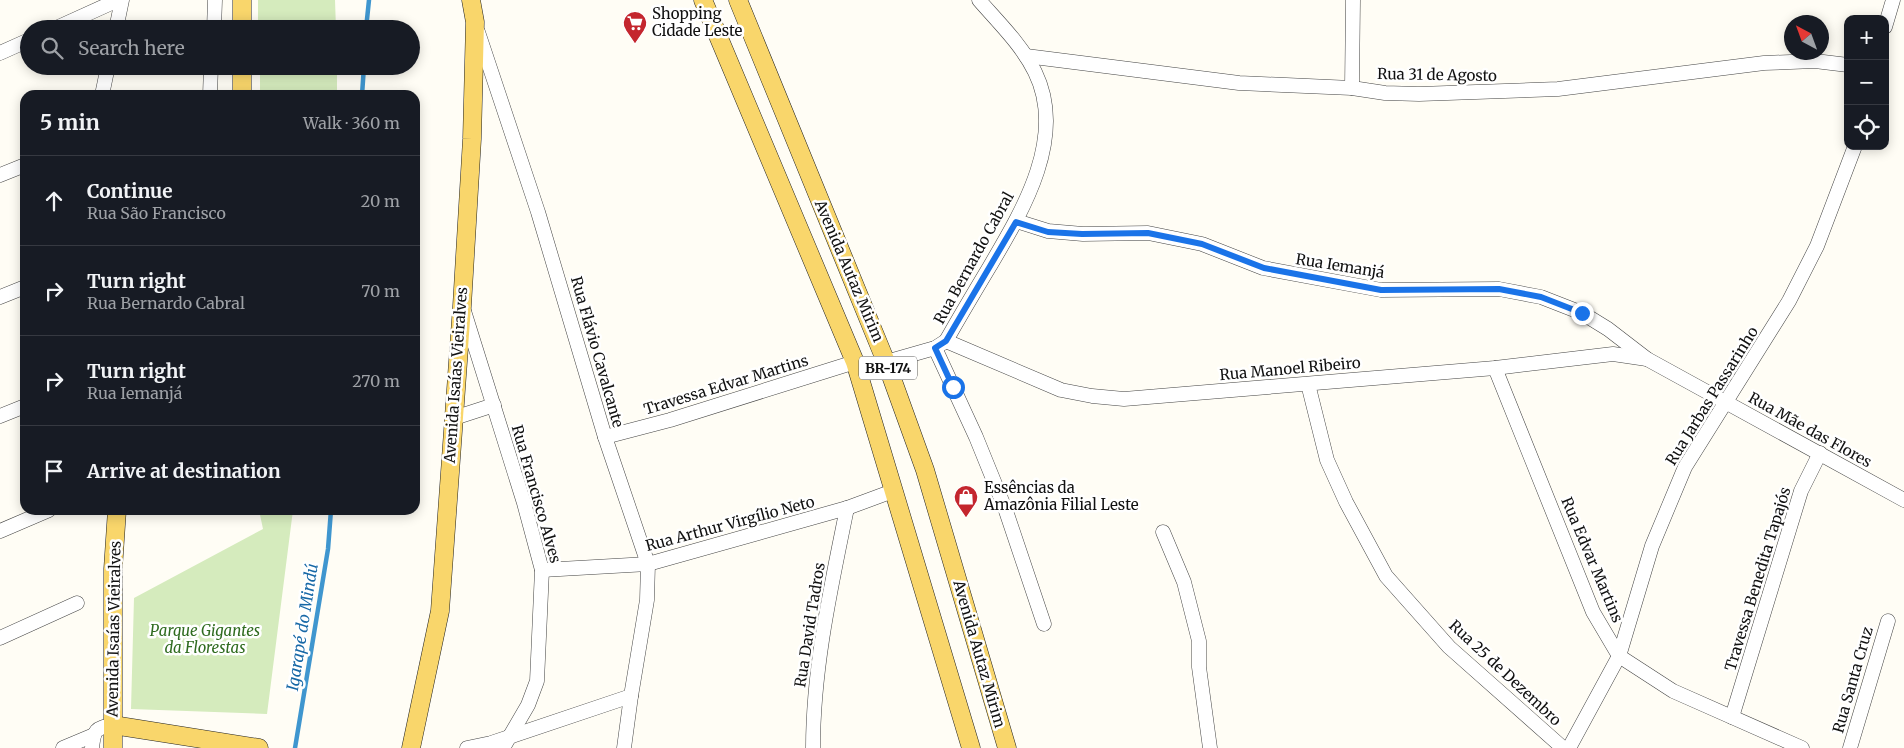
<!DOCTYPE html>
<html lang="en">
<head>
<meta charset="utf-8">
<style>
	:root { --surface:#171b24; --page:#242831; --text:#f1f3f6; --muted:#9ea1a6; --line:#363941 }
	body { margin:0; font-family:Merriweather,serif; background:var(--page); color:var(--text) }
	.controls { position:absolute; right:15px; top:15px; display:grid; overflow:hidden; border-radius:10px; box-shadow:0 2px 12px #0003 }
	.controls button { width:45px; height:45px; display:grid; place-items:center; padding:0; border:0; border-bottom:1px solid var(--line); background:var(--surface); color:var(--text); font:25px sans-serif }
	.compass { position:absolute; left:1784px; top:15px; width:45px; height:45px; border-radius:50%; background:var(--surface); box-shadow:0 2px 12px #0003; rotate:319deg }
	.stop { position:absolute; width:15px; height:15px; margin:-11px; border:4px solid #1a73e8; border-radius:50%; background:#fff }
	.stop.end { background:#1a73e8; border-color:#fff; box-shadow:0 1px 5px #0008 }
	.list { margin:0; padding:0; list-style:none }
	h2 { display:flex; justify-content:space-between; align-items:center; height:65px; margin:0; padding:0 20px; font-size:21px }
	h2 small { font-size:16px; font-weight:400; color:var(--muted) }
	.list li { display:grid; grid-template-columns:32px 1fr auto; gap:15px; align-items:center; box-sizing:border-box; height:90px; padding:0 20px; border-top:1px solid var(--line) }
	.list b { display:block; font-size:19px; white-space:nowrap }
	.list p { margin:0; font-size:16px; white-space:nowrap; color:var(--muted) }
	.list em { font-size:16px; font-style:normal; color:var(--muted) }
	.icon { flex:none; width:28px; height:28px; fill:none; stroke:currentColor; stroke-width:2; stroke-linecap:round; stroke-linejoin:round }
	.map { position:relative; flex:none; width:1904px; height:748px; overflow:hidden }
	.search { position:absolute; background:var(--surface); box-shadow:0 2px 12px #0003; left:20px; top:20px; width:400px; height:55px; display:flex; align-items:center; gap:12px; box-sizing:border-box; padding:0 18px; border-radius:28px; color:var(--muted); font-size:19px }
	.panel { position:absolute; background:var(--surface); box-shadow:0 2px 12px #0003; left:20px; top:90px; width:400px; height:425px; border-radius:15px }
	.map>svg:first-child { display:block }
	.green { fill:#d5ebbd }
	.lines { fill:none; stroke-linecap:round; stroke-linejoin:round }
	.stream { stroke:#3f96cf; stroke-width:4.5 }
	.minor-casing { stroke:#444; stroke-width:15 }
	.major-casing { stroke:#222; stroke-width:19 }
	.minor { stroke:#fff; stroke-width:14 }
	.major { stroke:#f9d66b; stroke-width:18 }
	.route { stroke:#1a73e8; stroke-width:6 }
	.labels { text-anchor:middle; stroke-width:5; stroke-linejoin:round; paint-order:stroke }
	.shield { fill:#fff; stroke:#585858; stroke-width:1 }
	.shield-label { font-size:14px; font-weight:bold; fill:#111 }
	.poi-label { font-size:15px; fill:#111; stroke:#fff; text-anchor:start }
	.street-label { font-size:15px; fill:#111; stroke:#fff }
	.park-label { font-size:15px; font-style:italic; fill:#2f6b1f; stroke:#fff }
	.water-label { font-size:16px; font-style:italic; fill:#1768a6; stroke:#fff }
</style>
</head>
<body>
<div class="map">
<svg width="1904" height="748" viewBox="0 0 1904 748">
	<rect width="100%" height="100%" fill="#fffdf5"/>
	<g class="green">
		<polygon points="258,0 335,0 336,29 258,29"/>
		<rect x="260" y="66" width="77" height="29"/>
		<polygon points="259,510 293,510 267,714 131,709 134,598 263,529"/>
	</g>
	<g class="lines">
		<g class="stream">
			<polyline points="366,29 369,0"/>
			<polyline points="362,95 364,66"/>
			<polyline points="295,748 328,549 331,510"/>
		</g>
		<g class="minor-casing">
			<g id="minor">
				<polyline points="1885,27 1893,0"/>
				<polyline points="54,29 118,0"/>
				<polyline points="116,29 122,0"/>
				<polyline points="214,29 215,0"/>
				<polyline points="478,32 538,212 605,437 648,564 647,600 631,696 624,748"/>
				<polyline points="0,53 29,40"/>
				<polyline points="1026,56 1239,83 1352,88 1385,93 1419,94 1558,89 1764,63 1815,61 1848,65"/>
				<polyline points="1352,88 1353,0"/>
				<polyline points="102,95 108,66"/>
				<polyline points="210,95 211,66"/>
				<polyline points="0,175 25,165"/>
				<polyline points="1016,221 1048,231 1083,234 1148,233 1202,244 1263,268 1381,290 1499,289 1541,297 1582,313 1608,329 1647,359 1904,500"/>
				<polyline points="0,297 25,287"/>
				<polyline points="464,311 524,503 542,570 537,681 528,705 503,748"/>
				<polyline points="946,341 1061,390 1092,396 1124,399 1495,368 1613,354 1647,359"/>
				<polyline points="935,348 976,437 1006,511 1044,624"/>
				<path d="M 886,362 L 935,348 L 946,341 C 960,316 975,291 990,266 C 1023,210 1067,137 1035,72 C 1022,45 998,22 979,0"/>
				<polyline points="1495,368 1593,612 1619,656 1673,691 1802,748"/>
				<polyline points="1308,384 1327,460 1346,502 1386,576 1449,647 1563,748"/>
				<polyline points="0,416 25,406"/>
				<polyline points="454,418 494,405"/>
				<polyline points="605,437 670,420 855,362"/>
				<polyline points="0,531 49,510"/>
				<polyline points="1163,532 1184,582 1199,641 1199,667 1210,748"/>
				<polyline points="542,570 648,564 847,508 893,491"/>
				<polyline points="0,638 77,603"/>
				<polyline points="1732,717 1801,491 1820,453"/>
				<polyline points="63,748 94,735"/>
				<path d="M 92,748 C 94,730 95,728 113,725"/>
				<polyline points="467,748 491,743 631,696"/>
				<path d="M 813,748 C 813,667 831,587 847,508"/>
				<polyline points="1569,748 1619,656 1652,546 1685,467 1789,301 1817,246 1855,146"/>
				<polyline points="1850,748 1888,621"/>
			</g>
		</g>
		<g class="major-casing">
			<g id="major">
				<polyline points="703,0 855,362 971,748"/>
				<polyline points="738,0 886,362 925,470 1007,748"/>
				<polyline points="242,29 242,0"/>
				<polyline points="242,95 242,66"/>
				<polyline points="113,725 259,748"/>
				<polyline points="113,748 113,569 117,510"/>
				<polyline points="411,748 440,611 462,306 472,139 475,22 471,0"/>
			</g>
		</g>
		<use href="#minor" class="minor"/>
		<use href="#major" class="major"/>
	</g>
	<g class="lines">
		<polyline class="route" points="953,387 935,348 946,341 1016,222 1048,232 1082,234 1148,233 1202,244 1264,268 1381,290 1499,289 1541,297 1582,313"/>
	</g>
	<defs>
		<g id="supermarket-pin" transform="scale(1.25)"><path d="M0 17L-7.5 6A9.5 9.5 0 1 1 7.5 6Z" fill="#c4262e" stroke="#fff"/><path d="M-6-5.5h2.5l.6 2H6L4.5 2H-2.5L-4.4-4H-6ZM-1.5 3.2a1.3 1.3 0 1 0 .1 0ZM3 3.2a1.3 1.3 0 1 0 .1 0Z" fill="#fff"/></g>
		<g id="shop-pin" transform="scale(1.25)"><path d="M0 17L-7.5 6A9.5 9.5 0 1 1 7.5 6Z" fill="#c4262e" stroke="#fff"/><path d="M-5-2.5h2.3a2.7 3.5 0 0 1 5.4 0H5L5.5 6h-11ZM-1.5-2.5h3a1.5 2.3 0 0 0-3 0Z" fill="#fff"/></g>
	</defs>
	<g fill-rule="evenodd">
		<use href="#supermarket-pin" x="635" y="23"/>
		<use href="#shop-pin" x="966" y="497"/>
	</g>
	<g class="labels">
		<rect class="shield" x="859" y="356.5" width="58" height="23" rx="4"/>
		<g class="shield-label">
			<text x="888" y="373">BR-174</text>
		</g>
		<g class="poi-label">
			<text x="652" y="19">Shopping<tspan x="652" dy="17">Cidade Leste</tspan></text>
			<text x="984" y="493">Essências da<tspan x="984" dy="17">Amazônia Filial Leste</tspan></text>
		</g>
		<g class="street-label">
			<text transform="translate(1437 75) rotate(1)" y="5">Rua 31 de Agosto</text>
			<text transform="translate(974 258) rotate(-61)" y="5">Rua Bernardo Cabral</text>
			<text transform="translate(1340 266) rotate(9)" y="5">Rua Iemanjá</text>
			<text transform="translate(849 271) rotate(67)" y="5">Avenida Autaz Mirim</text>
			<text transform="translate(597 352) rotate(74)" y="5">Rua Flávio Cavalcante</text>
			<text transform="translate(1290 369) rotate(-5)" y="5">Rua Manoel Ribeiro</text>
			<text transform="translate(456 375) rotate(-86)" y="5">Avenida Isaías Vieiralves</text>
			<text transform="translate(726 385) rotate(-17)" y="5">Travessa Edvar Martins</text>
			<text transform="translate(1712 396) rotate(-58)" y="5">Rua Jarbas Passarinho</text>
			<text transform="translate(1810 430) rotate(29)" y="5">Rua Mãe das Flores</text>
			<text transform="translate(536 494) rotate(74)" y="5">Rua Francisco Alves</text>
			<text transform="translate(730 524) rotate(-15)" y="5">Rua Arthur Virgílio Neto</text>
			<text transform="translate(1592 560) rotate(67)" y="5">Rua Edvar Martins</text>
			<text transform="translate(1758 579) rotate(-73)" y="5">Travessa Benedita Tapajós</text>
			<text transform="translate(810 625) rotate(-81)" y="5">Rua David Tadros</text>
			<text transform="translate(114 629) rotate(-89)" y="5">Avenida Isaías Vieiralves</text>
			<text transform="translate(979 654) rotate(74)" y="5">Avenida Autaz Mirim</text>
			<text transform="translate(1505 673) rotate(43)" y="5">Rua 25 de Dezembro</text>
			<text transform="translate(1853 680) rotate(-74)" y="5">Rua Santa Cruz</text>
		</g>
		<g class="park-label">
			<text x="205" y="636">Parque Gigantes<tspan x="205" dy="17">da Florestas</tspan></text>
		</g>
		<g class="water-label">
			<text transform="translate(302 627) rotate(-81)" y="6">Igarapé do Mindú</text>
		</g>
	</g>
</svg>
<div class="controls">
<button>+</button>
<button>−</button>
<button><svg class="icon" aria-label="locate" viewBox="0 0 24 24"><circle cx="12" cy="12" r="6"/><path d="M12 2v4M12 18v4M2 12h4M18 12h4"/></svg></button>
</div>
<svg class="compass" viewBox="-18 -18 36 36"><path d="M0-13l5 13h-10z" fill="#e53935"/><path d="M0 13l5-13h-10z" fill="#9ea1a6"/></svg>
<div class="stop" style="left:953px;top:387px"></div>
<div class="stop end" style="left:1582px;top:313px"></div>
<div class="search"><svg class="icon" aria-label="search" viewBox="0 0 24 24"><circle cx="10" cy="10" r="6"/><path d="M15 15l6 6"/></svg>Search here</div>
<section class="panel">
<h2>5 min<small>Walk · 360 m</small></h2>
<ul class="list">
<li><svg class="icon" aria-label="ahead" viewBox="0 0 24 24"><path d="M12 20V5M6 11l6-6 6 6"/></svg><div><b>Continue</b><p>Rua São Francisco</p></div><em>20 m</em></li>
<li><svg class="icon" aria-label="right" viewBox="0 0 24 24"><path d="M7 20v-9h11M14 6l5 5-5 5"/></svg><div><b>Turn right</b><p>Rua Bernardo Cabral</p></div><em>70 m</em></li>
<li><svg class="icon" aria-label="right" viewBox="0 0 24 24"><path d="M7 20v-9h11M14 6l5 5-5 5"/></svg><div><b>Turn right</b><p>Rua Iemanjá</p></div><em>270 m</em></li>
<li><svg class="icon" aria-label="arrive" viewBox="0 0 24 24"><path d="M6 21V4h12l-3 4 3 4H6"/></svg><div><b>Arrive at destination</b></div></li>
</ul>
</section>
</div>
</body>
</html>
